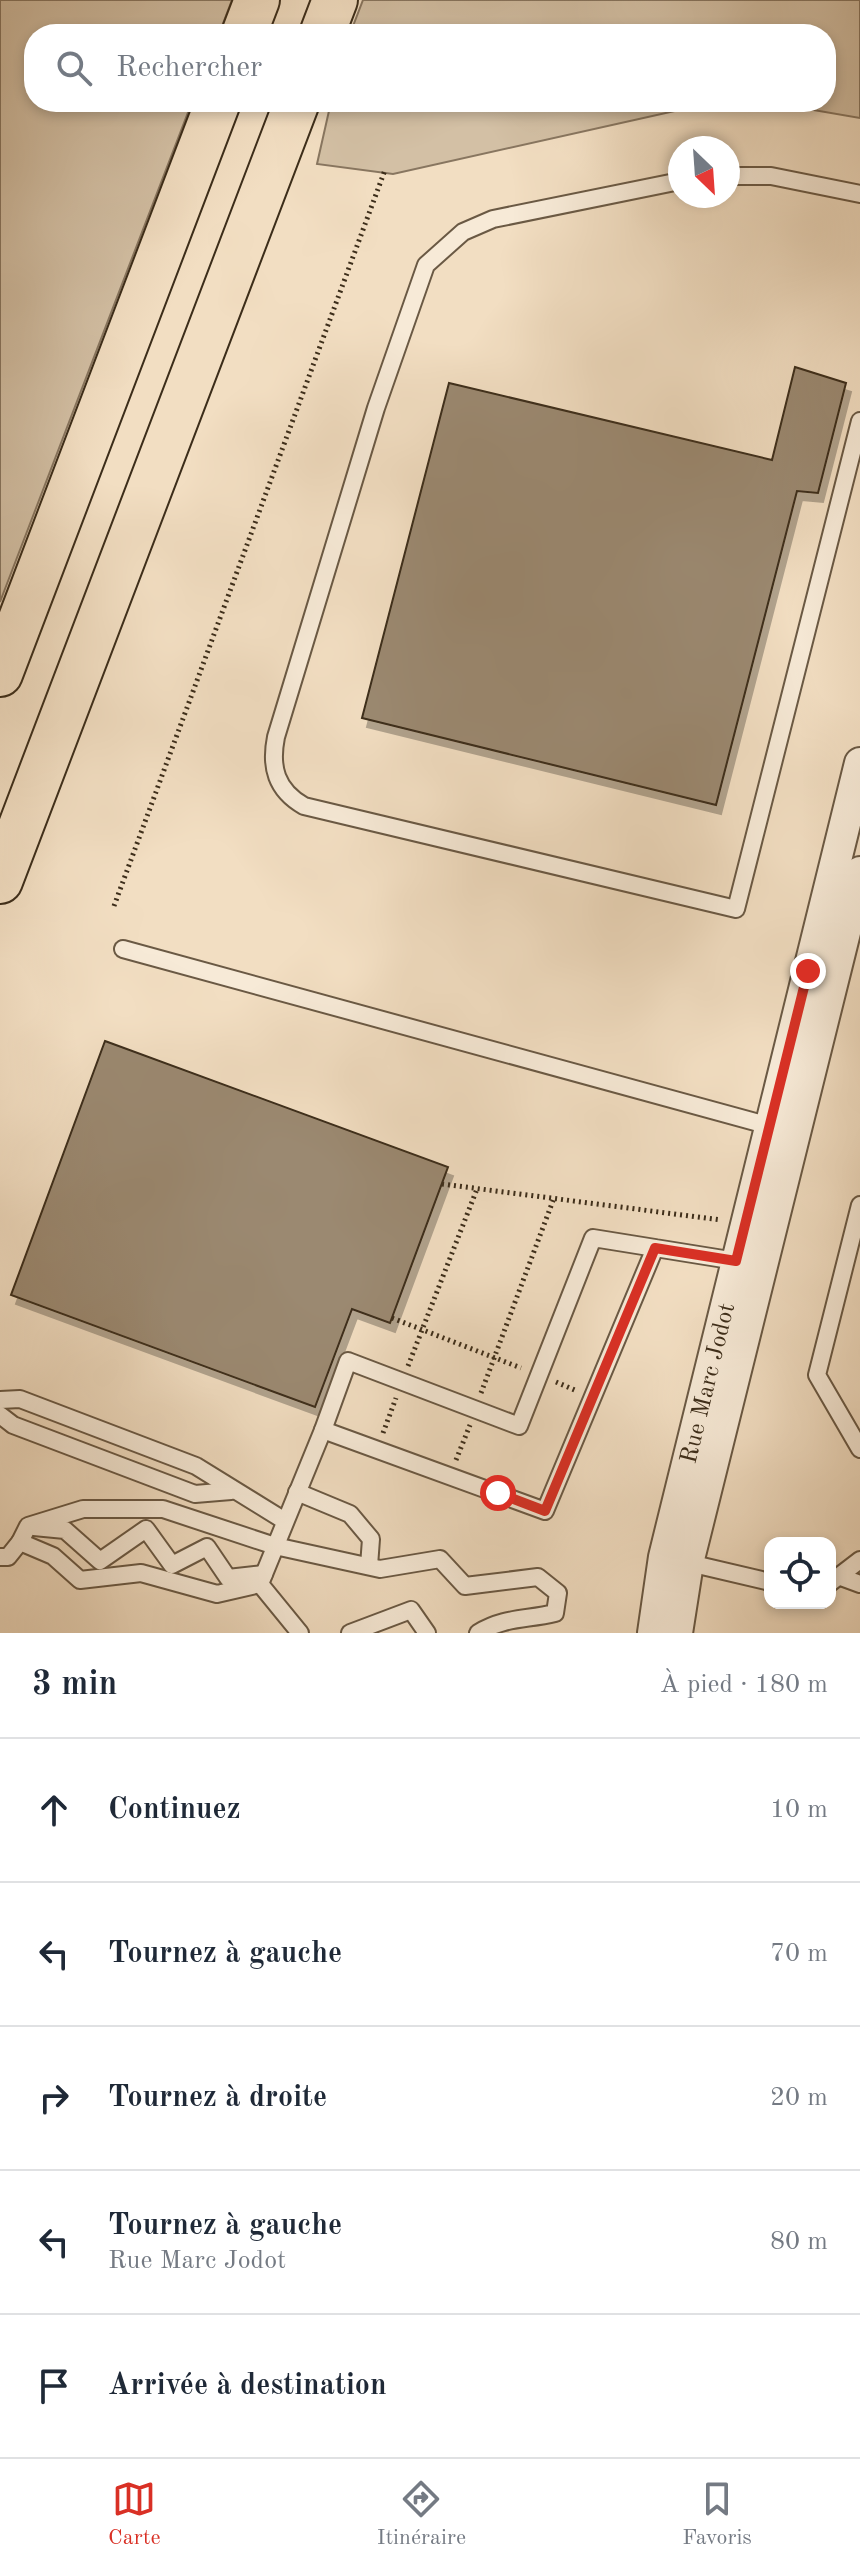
<!DOCTYPE html>
<html lang="fr">
<head>
<meta charset="utf-8">
<style>
	:root { --surface:#fff; --page:#f6f6f7; --text:#1f2937; --muted:#747a83; --line:#e0e1e3; --accent:#d93025 }
	body { margin:0; font-family:"Old Standard TT",serif; background:var(--page); color:var(--text) }
	.controls { position:absolute; right:24px; bottom:24px; display:grid; overflow:hidden; border-radius:16px; box-shadow:0 4px 12px #0003 }
	.controls button { width:72px; height:72px; display:grid; place-items:center; padding:0; border:0; border-bottom:2px solid var(--line); background:var(--surface); color:var(--text); font:40px sans-serif }
	.compass { position:absolute; left:668px; top:136px; width:72px; height:72px; border-radius:50%; background:var(--surface); box-shadow:0 4px 12px #0003; rotate:155deg }
	.stop { position:absolute; width:24px; height:24px; margin:-18px; border:6px solid #d93025; border-radius:50%; background:#fff }
	.stop.end { background:#d93025; border-color:#fff; box-shadow:0 2px 8px #0008 }
	.list { margin:0; padding:0; list-style:none }
	h2 { display:flex; justify-content:space-between; align-items:center; height:104px; margin:0; padding:0 32px; font-size:34px }
	h2 small { font-size:26px; font-weight:400; color:var(--muted) }
	.list li { display:grid; grid-template-columns:52px 1fr auto; gap:24px; align-items:center; box-sizing:border-box; height:144px; padding:0 32px; border-top:2px solid var(--line) }
	.list b { display:block; font-size:30px; white-space:nowrap }
	.list p { margin:0; font-size:26px; white-space:nowrap; color:var(--muted) }
	.list em { font-size:26px; font-style:normal; color:var(--muted) }
	.icon { flex:none; width:44px; height:44px; fill:none; stroke:currentColor; stroke-width:2; stroke-linecap:round; stroke-linejoin:round }
	.map { position:relative; flex:none; width:860px; height:1633px; overflow:hidden }
	.search { position:absolute; background:var(--surface); box-shadow:0 4px 12px #0003; left:24px; right:24px; top:24px; height:88px; display:flex; align-items:center; gap:20px; box-sizing:border-box; padding:0 28px; border-radius:32px; color:var(--muted); font-size:30px }
	.sheet { height:824px; background:var(--surface) }
	nav { display:flex; justify-content:space-around; align-items:center; box-sizing:border-box; height:112px; border-top:2px solid var(--line); background:var(--surface); font-size:22px; color:var(--muted) }
	nav a { display:grid; justify-items:center; gap:4px }
	nav .on { color:var(--accent) }
	.map>svg:first-child { display:block }
	.green { fill:#d3c0a5; stroke:#887660; stroke-width:2 }
	.building { fill:#9b8971; stroke:#3c2d1a; stroke-width:2; filter:url(#shadow) }
	.lines { fill:none; stroke-linecap:round; stroke-linejoin:round }
	.lane-casing { stroke:#6a5944; stroke-width:20 }
	.street-casing { stroke:#6a5944; stroke-width:34 }
	.highway-casing { stroke:#3c2d1a; stroke-width:48 }
	.path { stroke:#3c2d1a; stroke-width:5; stroke-dasharray:2 4; stroke-linecap:butt }
	.lane { stroke:#f7ead7; stroke-width:16 }
	.street { stroke:#f7ead7; stroke-width:30 }
	.highway { stroke:#f2dec2; stroke-width:44 }
	.route { stroke:#d93025; stroke-width:10 }
	.labels { text-anchor:middle; stroke-width:6; stroke-linejoin:round; paint-order:stroke }
	.street-label { font-size:24px; fill:#3c2d1a; stroke:#f7ead7 }
</style>
</head>
<body>
<div class="map">
<svg width="860" height="1633" viewBox="0 0 860 1633">
	<defs>
		<filter id="shadow"><feDropShadow dx="5" dy="9" stdDeviation="0" flood-color="#0004"/></filter>
	</defs>
	<rect width="100%" height="100%" fill="#f2dec2"/>
	<filter id="stains"><feTurbulence type="fractalNoise" baseFrequency=".0025" numOctaves="4"/><feColorMatrix values="0 0 0 0 .2 0 0 0 0 .09 0 0 0 0 .02 0 0 0 .5 -.17"/></filter>
	<radialGradient id="worn" r=".72"><stop offset=".6" stop-color="#630" stop-opacity="0"/><stop offset="1" stop-color="#630" stop-opacity=".3"/></radialGradient>
	<g class="green">
		<polygon points="0,0 232,0 219,34 34,34 34,102 192,102 0,602"/>
		<polygon points="363,0 860,0 860,118 767,102 826,102 826,34 350,34"/>
		<polygon points="331,102 715,102 393,174 317,164"/>
	</g>
	<g class="building">
		<polygon points="795,367 846,383 818,493 797,491 716,805 362,718 449,383 772,460"/>
		<polygon points="105,1041 448,1167 390,1323 352,1309 315,1407 11,1295"/>
	</g>
	<g class="lines">
		<g class="lane-casing">
			<g id="lane">
				<polyline points="728,176 771,176 860,194"/>
				<path d="M 680,181 L 493,219 L 463,232 L 426,265 L 376,408 L 276,737 C 270,767 276,790 304,806 L 736,909 L 860,421"/>
				<polyline points="123,949 770,1126"/>
				<polyline points="860,1205 817,1375 860,1449"/>
				<polyline points="655,1248 545,1511 323,1430 348,1361 519,1426 593,1238 736,1261"/>
				<polyline points="0,1400 20,1399 196,1466 285,1521"/>
				<polyline points="0,1415 13,1425 195,1494 231,1491"/>
				<polyline points="297,1492 350,1514 371,1539 369,1566"/>
				<polyline points="34,1527 65,1530 100,1561 146,1529 172,1565 207,1547 228,1578 264,1574"/>
				<path d="M 20,1542 L 28,1526 L 83,1509 L 163,1509 L 275,1546 L 380,1569 L 440,1559 L 465,1586 L 538,1577 L 558,1593 L 555,1613 C 526,1620 504,1617 478,1633"/>
				<polyline points="0,1557 8,1557 20,1542 53,1556 80,1580 141,1573 217,1594 260,1584"/>
				<polyline points="685,1562 770,1582"/>
				<polyline points="841,1577 860,1584"/>
				<polyline points="830,1583 860,1560"/>
				<polyline points="300,1633 260,1584 323,1430"/>
				<polyline points="350,1633 411,1610 427,1633"/>
			</g>
		</g>
		<g class="street-casing">
			<g id="street">
				<path id="s1" d="M 653,1633 L 664,1557 L 860,763"/>
				<polyline points="677,1633 688,1563 860,872"/>
			</g>
		</g>
		<g class="highway-casing">
			<g id="highway">
				<polyline points="244,34 257,0"/>
				<polyline points="322,34 335,0"/>
				<polyline points="0,674 218,102"/>
				<polyline points="0,881 297,102"/>
			</g>
		</g>
		<g class="path">
			<polyline points="114,906 385,170"/>
			<polyline points="442,1184 721,1220"/>
			<polyline points="392,1318 521,1368"/>
			<polyline points="408,1366 477,1189"/>
			<polyline points="556,1382 577,1391"/>
			<polyline points="481,1393 554,1198"/>
			<polyline points="383,1433 396,1398"/>
			<polyline points="456,1460 470,1425"/>
		</g>
		<use href="#lane" class="lane"/>
		<use href="#street" class="street"/>
		<use href="#highway" class="highway"/>
	</g>
	<g class="lines">
		<polyline class="route" points="498,1493 545,1511 655,1248 736,1261 808,971"/>
	</g>
	<g class="labels">
		<g class="street-label">
			<text dy="8" stroke="none"><textPath href="#s1" startOffset="256">Rue Marc Jodot</textPath></text>
		</g>
	</g>
	<rect width="100%" height="100%" filter="url(#stains)"/>
	<rect width="100%" height="100%" fill="url(#worn)"/>
</svg>
<div class="controls">
<button><svg class="icon" aria-label="locate" viewBox="0 0 24 24"><circle cx="12" cy="12" r="6"/><path d="M12 2v4M12 18v4M2 12h4M18 12h4"/></svg></button>
</div>
<svg class="compass" viewBox="-18 -18 36 36"><path d="M0-13l5 13h-10z" fill="#e53935"/><path d="M0 13l5-13h-10z" fill="#747a83"/></svg>
<div class="stop" style="left:498px;top:1493px"></div>
<div class="stop end" style="left:808px;top:971px"></div>
<div class="search"><svg class="icon" aria-label="search" viewBox="0 0 24 24"><circle cx="10" cy="10" r="6"/><path d="M15 15l6 6"/></svg>Rechercher</div>
</div>
<section class="sheet">
<h2>3 min<small>À pied · 180 m</small></h2>
<ul class="list">
<li><svg class="icon" aria-label="ahead" viewBox="0 0 24 24"><path d="M12 20V5M6 11l6-6 6 6"/></svg><div><b>Continuez</b></div><em>10 m</em></li>
<li><svg class="icon" aria-label="left" viewBox="0 0 24 24"><path d="M17 20v-9H6M10 6l-5 5 5 5"/></svg><div><b>Tournez à gauche</b></div><em>70 m</em></li>
<li><svg class="icon" aria-label="right" viewBox="0 0 24 24"><path d="M7 20v-9h11M14 6l5 5-5 5"/></svg><div><b>Tournez à droite</b></div><em>20 m</em></li>
<li><svg class="icon" aria-label="left" viewBox="0 0 24 24"><path d="M17 20v-9H6M10 6l-5 5 5 5"/></svg><div><b>Tournez à gauche</b><p>Rue Marc Jodot</p></div><em>80 m</em></li>
<li><svg class="icon" aria-label="arrive" viewBox="0 0 24 24"><path d="M6 21V4h12l-3 4 3 4H6"/></svg><div><b>Arrivée à destination</b></div></li>
</ul>
</section>
<nav>
<a class="on"><svg class="icon" aria-label="map" viewBox="0 0 24 24"><path d="M3 6l6-2 6 2 6-2v14l-6 2-6-2-6 2zM9 4v14M15 6v14"/></svg>Carte</a>
<a><svg class="icon" aria-label="directions" viewBox="0 0 24 24"><path d="M12 3l9 9-9 9-9-9zM9 14v-3h6M13 9l2 2-2 2"/></svg>Itinéraire</a>
<a><svg class="icon" aria-label="saved" viewBox="0 0 24 24"><path d="M7 4h10v16l-5-4-5 4z"/></svg>Favoris</a>
</nav>
</body>
</html>
